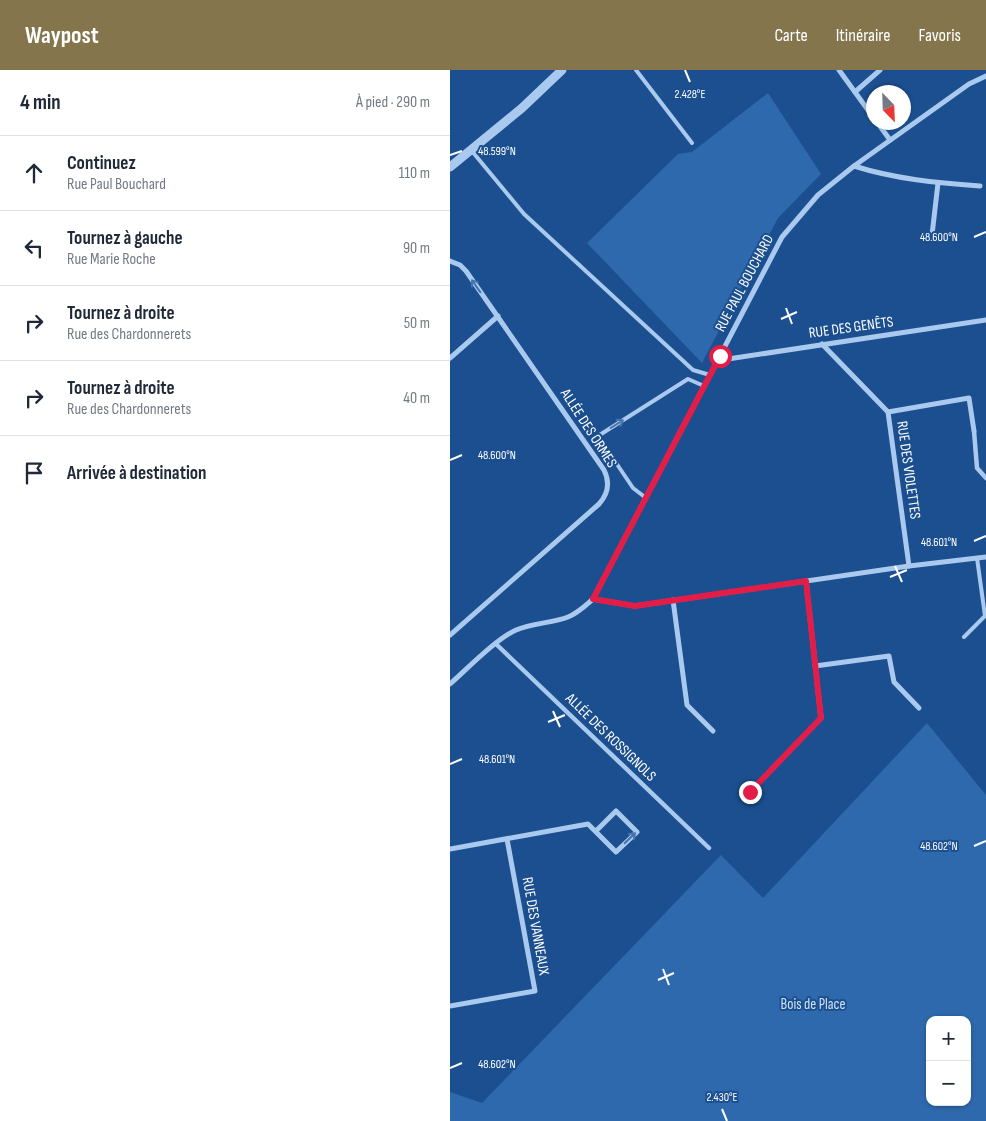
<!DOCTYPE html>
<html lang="fr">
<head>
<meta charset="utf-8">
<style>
	:root { --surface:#fff; --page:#f6f6f7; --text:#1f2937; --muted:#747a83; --line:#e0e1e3; --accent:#84754c }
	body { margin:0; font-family:"Sofia Sans Condensed",sans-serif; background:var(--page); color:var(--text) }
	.controls { position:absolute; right:15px; bottom:15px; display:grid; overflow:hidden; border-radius:10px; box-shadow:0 1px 4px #0004 }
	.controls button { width:45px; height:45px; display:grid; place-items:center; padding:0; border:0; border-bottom:1px solid var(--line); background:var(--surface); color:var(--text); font:25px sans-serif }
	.compass { position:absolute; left:416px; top:15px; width:45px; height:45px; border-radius:50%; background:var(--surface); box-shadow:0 1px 4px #0004; rotate:157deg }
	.stop { position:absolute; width:15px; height:15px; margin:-11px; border:4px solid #e11d48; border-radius:50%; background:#fff }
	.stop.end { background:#e11d48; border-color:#fff; box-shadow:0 1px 5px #0008 }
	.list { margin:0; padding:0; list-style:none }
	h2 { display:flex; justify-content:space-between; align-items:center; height:65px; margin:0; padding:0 20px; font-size:21px }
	h2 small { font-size:16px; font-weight:400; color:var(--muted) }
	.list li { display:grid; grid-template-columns:32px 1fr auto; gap:15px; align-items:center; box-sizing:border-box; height:75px; padding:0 20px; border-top:1px solid var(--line) }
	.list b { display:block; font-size:19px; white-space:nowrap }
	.list p { margin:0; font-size:16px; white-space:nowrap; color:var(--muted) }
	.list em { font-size:16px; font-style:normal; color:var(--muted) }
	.icon { flex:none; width:28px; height:28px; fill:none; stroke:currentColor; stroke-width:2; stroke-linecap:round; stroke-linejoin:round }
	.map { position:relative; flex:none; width:536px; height:1051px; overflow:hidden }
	header { display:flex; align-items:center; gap:30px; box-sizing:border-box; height:70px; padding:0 25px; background:var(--accent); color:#fff }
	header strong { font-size:24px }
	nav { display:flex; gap:28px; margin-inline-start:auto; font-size:18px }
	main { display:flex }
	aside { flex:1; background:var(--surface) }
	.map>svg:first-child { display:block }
	.green { fill:#2e69ad; fill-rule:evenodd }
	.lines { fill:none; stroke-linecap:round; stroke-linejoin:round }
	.service { stroke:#a9c9ee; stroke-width:4 }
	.pedestrian { stroke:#a9c9ee; stroke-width:4.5 }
	.minor { stroke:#a9c9ee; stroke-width:5 }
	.tertiary { stroke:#a9c9ee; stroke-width:9 }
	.oneway { stroke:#4674ac }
	.route { stroke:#e11d48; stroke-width:6 }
	.ticks { fill:none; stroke:#fff; stroke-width:2 }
	.labels { text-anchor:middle; stroke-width:4; stroke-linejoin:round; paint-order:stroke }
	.street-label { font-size:15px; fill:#fff; stroke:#1b4f8f }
	.park-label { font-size:15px; fill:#cfe3fa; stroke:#1b4f8f }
	.ticks-label { font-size:12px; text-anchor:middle; fill:#fff; stroke:#1b4f8f; stroke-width:4; stroke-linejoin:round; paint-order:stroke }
</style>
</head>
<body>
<header>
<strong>Waypost</strong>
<nav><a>Carte</a><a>Itinéraire</a><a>Favoris</a></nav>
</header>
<main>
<aside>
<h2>4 min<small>À pied · 290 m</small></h2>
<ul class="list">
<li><svg class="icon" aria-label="ahead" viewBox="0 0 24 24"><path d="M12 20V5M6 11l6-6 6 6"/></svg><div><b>Continuez</b><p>Rue Paul Bouchard</p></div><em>110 m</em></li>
<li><svg class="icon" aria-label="left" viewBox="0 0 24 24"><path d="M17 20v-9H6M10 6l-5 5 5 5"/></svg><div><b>Tournez à gauche</b><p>Rue Marie Roche</p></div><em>90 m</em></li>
<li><svg class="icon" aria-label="right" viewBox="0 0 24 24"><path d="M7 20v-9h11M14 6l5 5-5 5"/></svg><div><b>Tournez à droite</b><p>Rue des Chardonnerets</p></div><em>50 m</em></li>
<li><svg class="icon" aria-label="right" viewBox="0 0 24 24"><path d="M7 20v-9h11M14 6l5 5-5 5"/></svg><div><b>Tournez à droite</b><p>Rue des Chardonnerets</p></div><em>40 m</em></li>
<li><svg class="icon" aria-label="arrive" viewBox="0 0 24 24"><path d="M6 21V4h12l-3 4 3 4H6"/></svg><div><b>Arrivée à destination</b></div></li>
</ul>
</aside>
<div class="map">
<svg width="536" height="1051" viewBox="0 0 536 1051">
	<rect width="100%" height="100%" fill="#1b4f8f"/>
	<g class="green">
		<polygon points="318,23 371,104 328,148 252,293 137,173 228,84 242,82"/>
		<path d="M 477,653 L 536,725 L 536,1051 L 0,1051 L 0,1022 L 32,1033 L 271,785 L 313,828 ZM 480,950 L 517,950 L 517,1032 L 480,1032 Z"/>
	</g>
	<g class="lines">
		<g class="service">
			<polyline points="186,0 242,73"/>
			<polyline points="21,80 74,144 243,300 260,305"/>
			<polyline points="196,428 183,418 148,366 238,309 254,316"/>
			<polyline points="514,567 535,546 527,488"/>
		</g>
		<g class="pedestrian">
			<polyline points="524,361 527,398 536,408"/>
			<polyline points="46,574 259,778"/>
		</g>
		<g class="minor">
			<polyline points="389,0 423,47"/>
			<polyline points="405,22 430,0"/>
			<polyline points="427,52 440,70"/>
			<path d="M 404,96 C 445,109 487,113 530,116"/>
			<polyline points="482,165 488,113"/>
			<path d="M 0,191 L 10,195 L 16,201 L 154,400 C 160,412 158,424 149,434 L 0,565"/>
			<polyline points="372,274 438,342 459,496"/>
			<polyline points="270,286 278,289 536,250"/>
			<polyline points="0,288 48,246"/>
			<polyline points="438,342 519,328 524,361"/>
			<polyline points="143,529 332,167 368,125 404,96 519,14 536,6"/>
			<polyline points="223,530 237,635 263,661"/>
			<polyline points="365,596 439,586 444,612 469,638"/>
			<path d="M 0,614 C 17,599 46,569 66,560 C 82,553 103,553 118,547 C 128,543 135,536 143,529 L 185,536 L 459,496 L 536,487"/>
			<polyline points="300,722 371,648 356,511"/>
			<polyline points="0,779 138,754 166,782 187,762 166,741 146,761"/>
			<polyline points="0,936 85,921 57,769"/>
		</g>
		<polyline class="tertiary" points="0,97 72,38 112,0"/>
	</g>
	<defs><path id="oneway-shaft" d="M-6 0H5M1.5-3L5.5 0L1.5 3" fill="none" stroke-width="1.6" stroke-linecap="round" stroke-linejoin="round" transform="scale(1.25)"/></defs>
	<g class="oneway">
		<use href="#oneway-shaft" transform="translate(26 216) rotate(-125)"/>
		<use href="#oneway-shaft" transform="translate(167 354) rotate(-32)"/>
		<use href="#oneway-shaft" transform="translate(180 768) rotate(-44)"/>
	</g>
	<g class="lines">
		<polyline class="route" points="270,286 143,529 185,536 356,511 371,648 300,722"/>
	</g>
	<path class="ticks" d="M 235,0 L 240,12M 0,85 L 12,81M 524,167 L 536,162M 336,238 L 342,254M 331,249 L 347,242M 0,390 L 12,385M 524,471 L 536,466M 445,496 L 452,512M 440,507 L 457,500M 103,641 L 110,657M 98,652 L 115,645M 0,694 L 12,689M 524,776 L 536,771M 213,899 L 219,915M 208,910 L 224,903M 0,998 L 12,993M 272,1039 L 277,1051"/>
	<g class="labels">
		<g class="street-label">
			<text transform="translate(294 213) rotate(-62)" y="5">RUE PAUL BOUCHARD</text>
			<text transform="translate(401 257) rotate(-8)" y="5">RUE DES GENÊTS</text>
			<text transform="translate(139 358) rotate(57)" y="5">ALLÉE DES ORMES</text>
			<text transform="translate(459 400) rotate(82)" y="5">RUE DES VIOLETTES</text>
			<text transform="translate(161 667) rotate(44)" y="5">ALLÉE DES ROSSIGNOLS</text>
			<text transform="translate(86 856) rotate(80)" y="5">RUE DES VANNEAUX</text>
		</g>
		<g class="park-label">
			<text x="363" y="939">Bois de Place</text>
		</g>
	</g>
	<g class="ticks-label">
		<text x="240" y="28">2.428°E</text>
		<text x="47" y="85">48.599°N</text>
		<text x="489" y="171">48.600°N</text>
		<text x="47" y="389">48.600°N</text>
		<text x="489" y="476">48.601°N</text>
		<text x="47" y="693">48.601°N</text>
		<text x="489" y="780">48.602°N</text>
		<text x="47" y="998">48.602°N</text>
		<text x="272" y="1031">2.430°E</text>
	</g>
</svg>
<div class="controls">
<button>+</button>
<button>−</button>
</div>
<svg class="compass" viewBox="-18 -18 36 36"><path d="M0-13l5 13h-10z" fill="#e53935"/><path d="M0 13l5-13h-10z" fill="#747a83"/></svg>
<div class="stop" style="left:270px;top:286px"></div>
<div class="stop end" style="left:300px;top:722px"></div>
</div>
</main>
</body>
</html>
